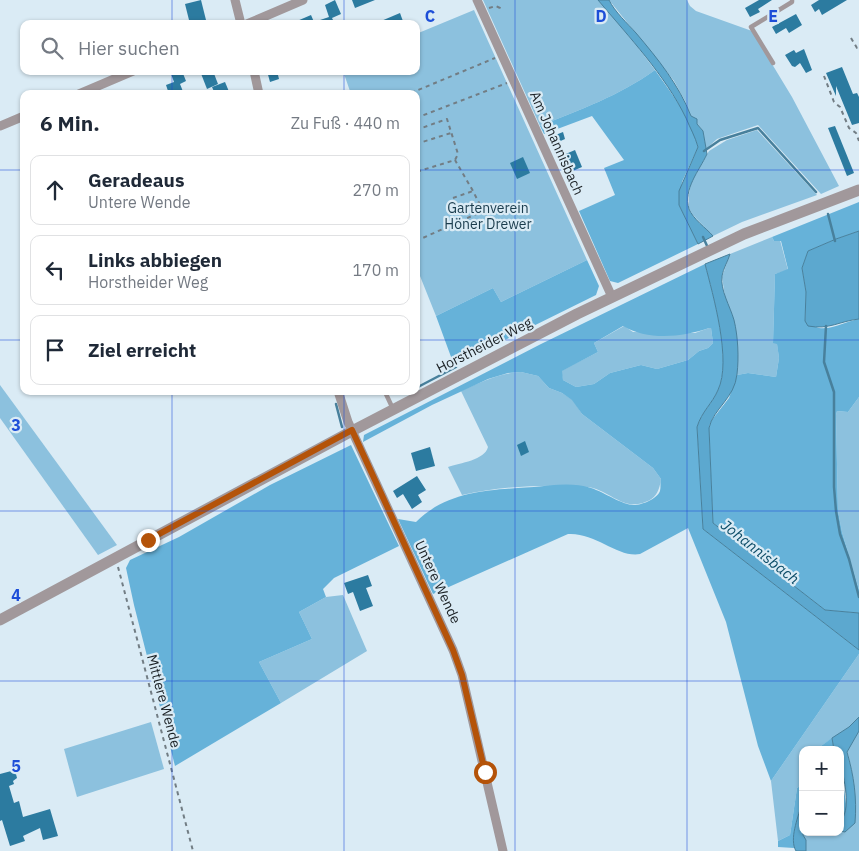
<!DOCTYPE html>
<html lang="de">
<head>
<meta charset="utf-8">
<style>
	:root { --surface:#fff; --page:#f2f2f3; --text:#1f2937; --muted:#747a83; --line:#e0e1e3 }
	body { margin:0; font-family:"IBM Plex Sans",sans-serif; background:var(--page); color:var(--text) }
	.controls { position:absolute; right:15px; bottom:15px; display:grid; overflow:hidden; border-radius:10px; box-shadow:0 1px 4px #0004 }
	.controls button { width:45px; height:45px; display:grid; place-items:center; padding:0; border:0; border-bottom:1px solid var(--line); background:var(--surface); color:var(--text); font:25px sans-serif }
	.stop { position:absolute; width:15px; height:15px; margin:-11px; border:4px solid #b45309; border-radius:50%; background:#fff }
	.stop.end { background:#b45309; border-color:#fff; box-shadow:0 1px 5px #0008 }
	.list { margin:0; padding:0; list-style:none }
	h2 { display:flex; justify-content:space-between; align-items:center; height:65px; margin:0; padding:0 20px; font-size:21px }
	h2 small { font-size:16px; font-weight:400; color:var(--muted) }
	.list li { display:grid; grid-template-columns:32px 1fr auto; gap:15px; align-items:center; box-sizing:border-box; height:70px; margin:0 10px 10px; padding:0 10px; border:1px solid var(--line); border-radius:10px }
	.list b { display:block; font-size:19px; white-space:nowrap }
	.list p { margin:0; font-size:16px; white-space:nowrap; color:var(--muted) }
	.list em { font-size:16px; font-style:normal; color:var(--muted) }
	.icon { flex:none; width:28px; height:28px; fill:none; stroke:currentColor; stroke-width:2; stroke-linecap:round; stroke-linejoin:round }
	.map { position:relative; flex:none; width:859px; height:851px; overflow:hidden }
	.search { position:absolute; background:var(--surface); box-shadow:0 1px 4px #0004; left:20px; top:20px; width:400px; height:55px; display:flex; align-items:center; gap:12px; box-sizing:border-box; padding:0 18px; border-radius:10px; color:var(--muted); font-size:19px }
	.panel { position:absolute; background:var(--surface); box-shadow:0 1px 4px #0004; left:20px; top:90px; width:400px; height:305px; border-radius:10px }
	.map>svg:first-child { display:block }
	.green { fill:#8cc1de }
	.forest { fill:#66b2d9; fill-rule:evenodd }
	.water { fill:#5ca8cf; stroke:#48809c }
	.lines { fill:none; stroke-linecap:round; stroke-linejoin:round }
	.stream { stroke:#48809c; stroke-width:2.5 }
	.building { fill:#2c7ba0 }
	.path { stroke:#727d84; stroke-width:2; stroke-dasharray:4 4; stroke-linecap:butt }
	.service { stroke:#a1989b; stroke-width:4.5 }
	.minor { stroke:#a1989b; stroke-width:9 }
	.tertiary { stroke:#a1989b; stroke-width:11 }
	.route { stroke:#b45309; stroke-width:6 }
	.grid { fill:none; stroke:#1d4ed8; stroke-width:1; stroke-opacity:0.55 }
	.labels { text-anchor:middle; stroke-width:4.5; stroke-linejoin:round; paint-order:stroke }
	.street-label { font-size:14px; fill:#1b2125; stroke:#daebf5 }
	.park-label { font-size:14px; fill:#1a3c4d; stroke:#daebf5 }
	.water-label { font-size:15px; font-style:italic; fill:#0c4c67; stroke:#daebf5 }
	.grid-label { font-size:16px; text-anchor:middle; font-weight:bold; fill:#1d4ed8; stroke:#daebf5; stroke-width:4.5; stroke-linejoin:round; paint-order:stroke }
</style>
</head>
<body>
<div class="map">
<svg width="859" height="851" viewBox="0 0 859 851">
	<rect width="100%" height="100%" fill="#daebf5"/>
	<g class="green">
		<path d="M 483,0 L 598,0 L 637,46 L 655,70 C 619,96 581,109 540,126 Z"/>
		<polygon points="609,0 687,0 690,6 696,11 752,31 792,97 839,186 821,194 758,125 717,139 706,149 703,131 691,116 685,101 674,81"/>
		<polygon points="474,10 587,260 501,302 493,288 436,316 416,266 416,94 351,94 343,71 416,71 416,34"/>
		<polygon points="757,130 817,195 742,222 713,236 692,214 689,208 689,194 691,182 709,151 727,140"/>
		<polygon points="772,237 774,241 780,240 788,270 775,274 773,343 777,343 779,358 776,377 748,373 737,375 737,343 734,322 725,297 722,277 730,254"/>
		<polygon points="624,326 633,332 695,333 709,328 711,328 713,343 708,348 699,351 688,360 657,369 641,365 610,373 594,384 576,387 563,380 561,371 598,352 594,343"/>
		<path d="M 521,372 L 538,376 L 549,388 L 562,393 L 573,400 L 582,414 L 653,468 L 661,479 C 659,494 654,501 638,504 C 621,507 605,489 588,487 C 546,484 503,486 462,495 L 448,467 C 460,463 485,460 488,447 L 461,391 C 481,382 499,373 521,372 Z"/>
		<polygon points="0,385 117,545 98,555 0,418"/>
		<polygon points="859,397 859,590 842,532 838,511 836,415 837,411 848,412"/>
		<polygon points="343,595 367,651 281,703 259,662 312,639 299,612 326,597"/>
		<polygon points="859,654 859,717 849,727 821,746 821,750 803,750 803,784 797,788 790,835 778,841 771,781"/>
		<polygon points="151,722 164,769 77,797 64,749"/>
		<path d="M 859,731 L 859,851 L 806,851 L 803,832 L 845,832 L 854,823 C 857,798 854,775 847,751 Z"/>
	</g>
	<g class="forest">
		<path d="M 655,70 C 672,94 690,117 698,147 L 682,182 L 679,205 L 698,244 L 618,283 L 610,281 L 579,211 L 615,195 L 604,168 L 624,160 L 592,116 L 544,134 L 540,126 C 581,109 619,96 655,70 Z"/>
		<path d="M 859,202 L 859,231 L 836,239 L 808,251 L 802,268 L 806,292 L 805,321 C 809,323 815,327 819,328 C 833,330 846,321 859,319 L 859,397 L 848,412 L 837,411 L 836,415 L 838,511 L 842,532 L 859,590 L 859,613 L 825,610 L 713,523 L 709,428 L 711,421 L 729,398 L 737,375 L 748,373 L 776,377 L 779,358 L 777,344 L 773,343 L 775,274 L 788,269 L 781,241 L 774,241 L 772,237 Z"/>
		<polygon points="587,260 599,286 596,295 454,365 436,316 493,288 501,302"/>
		<path d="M 705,264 C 713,295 732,361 718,390 C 712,404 702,411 697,427 L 703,529 L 859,650 L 859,654 L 771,781 L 758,746 L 726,622 L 688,528 L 640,554 C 618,558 595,532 568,534 L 433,594 L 398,519 L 416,522 C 448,490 492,490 534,487 C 553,485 573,482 591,488 C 604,492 622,505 634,505 C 642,505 657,499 660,491 C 661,487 660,483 661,479 L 653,468 L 582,414 L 572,400 L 562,393 L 549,388 L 538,376 L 521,372 L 508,373 L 488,379 L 432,405 L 363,442 L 364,435 L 541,344 ZM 623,326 C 648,341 683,337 709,328 L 711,328 L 713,343 L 708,348 L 699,351 L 688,360 L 657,369 L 641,365 L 610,373 L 594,384 L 576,387 L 563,380 L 562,371 L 598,352 L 594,343 Z"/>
		<polygon points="351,445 399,546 334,578 323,589 326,597 299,612 312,639 259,662 281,703 175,766 134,605 126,568 130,560 179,537 270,485"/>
		<polygon points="832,738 834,750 821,750 821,746"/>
		<polygon points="840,763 847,810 843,819 840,819"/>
		<polygon points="803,784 803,805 801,806 794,837 794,848 778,847 778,841 790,835 797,788"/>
	</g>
	<g class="water">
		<path d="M 598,0 L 609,0 C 615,12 627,23 636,33 C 658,59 679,85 691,116 L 697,119 L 697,124 L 703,131 L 707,154 C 699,171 683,189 689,209 C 693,219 706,228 713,236 L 698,244 L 679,205 L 679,191 L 698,147 C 695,136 690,128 686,118 C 665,75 629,37 598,0 Z"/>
		<path d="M 859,231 L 859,319 C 840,321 829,330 808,326 L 805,321 L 806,292 L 802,268 L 808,251 L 836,239 Z"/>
		<path d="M 730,254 C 728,261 723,269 722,276 C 720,290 730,306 734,320 C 738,336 739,358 737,374 C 735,398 713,409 709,428 L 713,523 L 825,610 L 859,613 L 859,650 L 703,529 L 697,427 C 702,411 712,404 718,390 C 732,361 713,295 705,264 Z"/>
		<path d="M 859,717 L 859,731 L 847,752 C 854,776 857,798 855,823 L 845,832 L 840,831 L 840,819 L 843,818 C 852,798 840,772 840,750 L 834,750 L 832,738 L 849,727 Z"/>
		<path d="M 803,805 L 803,835 L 806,840 L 806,851 L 796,851 C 789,839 798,818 801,806 Z"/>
	</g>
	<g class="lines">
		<g class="stream">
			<polyline points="704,151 720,140 758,128 816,192"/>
			<polyline points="828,214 835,241"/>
			<polyline points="703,237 708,248"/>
			<polyline points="826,326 824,362 834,392 834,487 836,511 840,534 849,559 859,597"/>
			<polyline points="416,388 456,367"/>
			<polyline points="333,391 333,392"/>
			<polyline points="406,393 410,391"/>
			<polyline points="336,404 342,427"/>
		</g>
	</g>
	<g class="building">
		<polygon points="201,0 207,24 190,24 185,4"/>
		<polygon points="335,0 341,14 332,18 335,24 290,24 311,15 314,22 329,17 325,5"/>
		<polygon points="352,0 375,0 355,8"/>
		<polygon points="759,0 772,0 758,9 760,12 750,17 745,8"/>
		<polygon points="819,0 847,0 822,15 819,9 815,12 811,5"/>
		<polygon points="400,13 404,24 374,24"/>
		<polygon points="796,14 802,25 789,33 786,28 776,34 772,27"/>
		<polygon points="804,49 812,70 806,73 800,63 795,67 792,66 785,55 794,50 796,53"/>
		<polygon points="842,67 853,94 857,93 859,97 859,123 852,125 836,86 836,96 826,73"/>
		<polygon points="170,71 182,71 186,81 180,84 184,94 169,94 166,85 174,82"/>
		<polygon points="200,71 213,71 218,84 207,89"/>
		<polygon points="267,71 277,71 279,79 270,82"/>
		<polygon points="225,82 230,94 215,94 212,87"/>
		<polygon points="835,126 854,173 847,176 828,128"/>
		<polygon points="563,132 565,139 556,143 553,136"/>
		<polygon points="575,150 582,167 568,173 561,156"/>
		<polygon points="523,157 530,173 517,179 510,163"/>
		<polygon points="525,441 529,452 521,456 517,445"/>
		<polygon points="430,447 435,466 416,471 411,453"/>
		<polygon points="417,476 426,490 418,495 422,502 412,509 403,494 397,498 393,491"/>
		<polygon points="368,575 372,586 366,588 373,606 360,611 353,592 348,594 344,583"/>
		<polygon points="15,770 17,778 13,781 14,784 9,786 14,803 19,801 23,817 50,809 58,836 43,840 40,828 23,836 25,841 10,846 2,820 0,821 0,774"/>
	</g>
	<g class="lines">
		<g class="path">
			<polyline points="489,8 496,6 500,8 499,11"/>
			<polyline points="851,38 857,48 859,48"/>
			<polyline points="824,76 834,102 840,107 849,128 856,133 859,141"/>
			<polyline points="411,93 495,58"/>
			<polyline points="416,118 507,83"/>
			<polyline points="416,130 447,119 458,154 455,160 416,172"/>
			<polyline points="416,144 451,133"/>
			<polyline points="416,164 419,172"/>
			<polyline points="453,198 473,191"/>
			<polyline points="416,241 483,211 473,191 455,160"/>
			<polyline points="118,567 193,851"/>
		</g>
		<g class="service">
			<polyline points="773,63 751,27 792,2 792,0"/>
			<polyline points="386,394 393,409"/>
		</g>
		<g class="minor">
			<polyline points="235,0 241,24"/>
			<polyline points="477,0 612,297"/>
			<polyline points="247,24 303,0"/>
			<polyline points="254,71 259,94"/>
			<polyline points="79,94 133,71"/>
			<polyline points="0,126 24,116"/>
			<polyline points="338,391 348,422 453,650 462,675 503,851"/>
		</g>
		<polyline class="tertiary" points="0,620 352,431 577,314 744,234 859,190"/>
	</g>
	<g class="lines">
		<polyline class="route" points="148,540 352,430 453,650 462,675 485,772"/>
	</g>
	<path class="grid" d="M 172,0 L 172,24M 344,0 L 344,24M 515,0 L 515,851M 687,0 L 687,851M 172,71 L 172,94M 344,71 L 344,94M 0,170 L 24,170M 416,170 L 859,170M 0,340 L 24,340M 416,340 L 859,340M 172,391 L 172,851M 344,391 L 344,851M 0,511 L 859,511M 0,681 L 859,681"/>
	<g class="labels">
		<g class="street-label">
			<text transform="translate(557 143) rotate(66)" y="5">Am Johannisbach</text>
			<text transform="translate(484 345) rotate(-27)" y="5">Horstheider Weg</text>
			<text transform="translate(438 582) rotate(65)" y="5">Untere Wende</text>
			<text transform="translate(164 701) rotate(75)" y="5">Mittlere Wende</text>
		</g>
		<g class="park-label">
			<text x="488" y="213">Gartenverein<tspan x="488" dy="16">Höner Drewer</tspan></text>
		</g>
		<g class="water-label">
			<text transform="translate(760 552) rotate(38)" y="5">Johannisbach</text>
		</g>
	</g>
	<g class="grid-label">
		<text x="430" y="22">C</text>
		<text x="601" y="22">D</text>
		<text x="773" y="22">E</text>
		<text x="16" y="431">3</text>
		<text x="16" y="601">4</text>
		<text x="16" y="772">5</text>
	</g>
</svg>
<div class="controls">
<button>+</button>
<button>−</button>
</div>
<div class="stop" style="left:485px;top:772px"></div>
<div class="stop end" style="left:148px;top:540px"></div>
<div class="search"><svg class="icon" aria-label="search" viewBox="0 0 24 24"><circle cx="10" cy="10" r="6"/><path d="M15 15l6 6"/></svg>Hier suchen</div>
<section class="panel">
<h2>6 Min.<small>Zu Fuß · 440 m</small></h2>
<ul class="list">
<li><svg class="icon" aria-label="ahead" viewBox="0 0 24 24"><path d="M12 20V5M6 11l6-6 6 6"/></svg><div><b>Geradeaus</b><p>Untere Wende</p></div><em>270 m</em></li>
<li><svg class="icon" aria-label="left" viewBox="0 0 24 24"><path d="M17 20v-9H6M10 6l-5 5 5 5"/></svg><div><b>Links abbiegen</b><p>Horstheider Weg</p></div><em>170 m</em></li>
<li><svg class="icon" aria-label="arrive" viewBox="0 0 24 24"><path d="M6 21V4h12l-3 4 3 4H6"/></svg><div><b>Ziel erreicht</b></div></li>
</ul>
</section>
</div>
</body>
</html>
